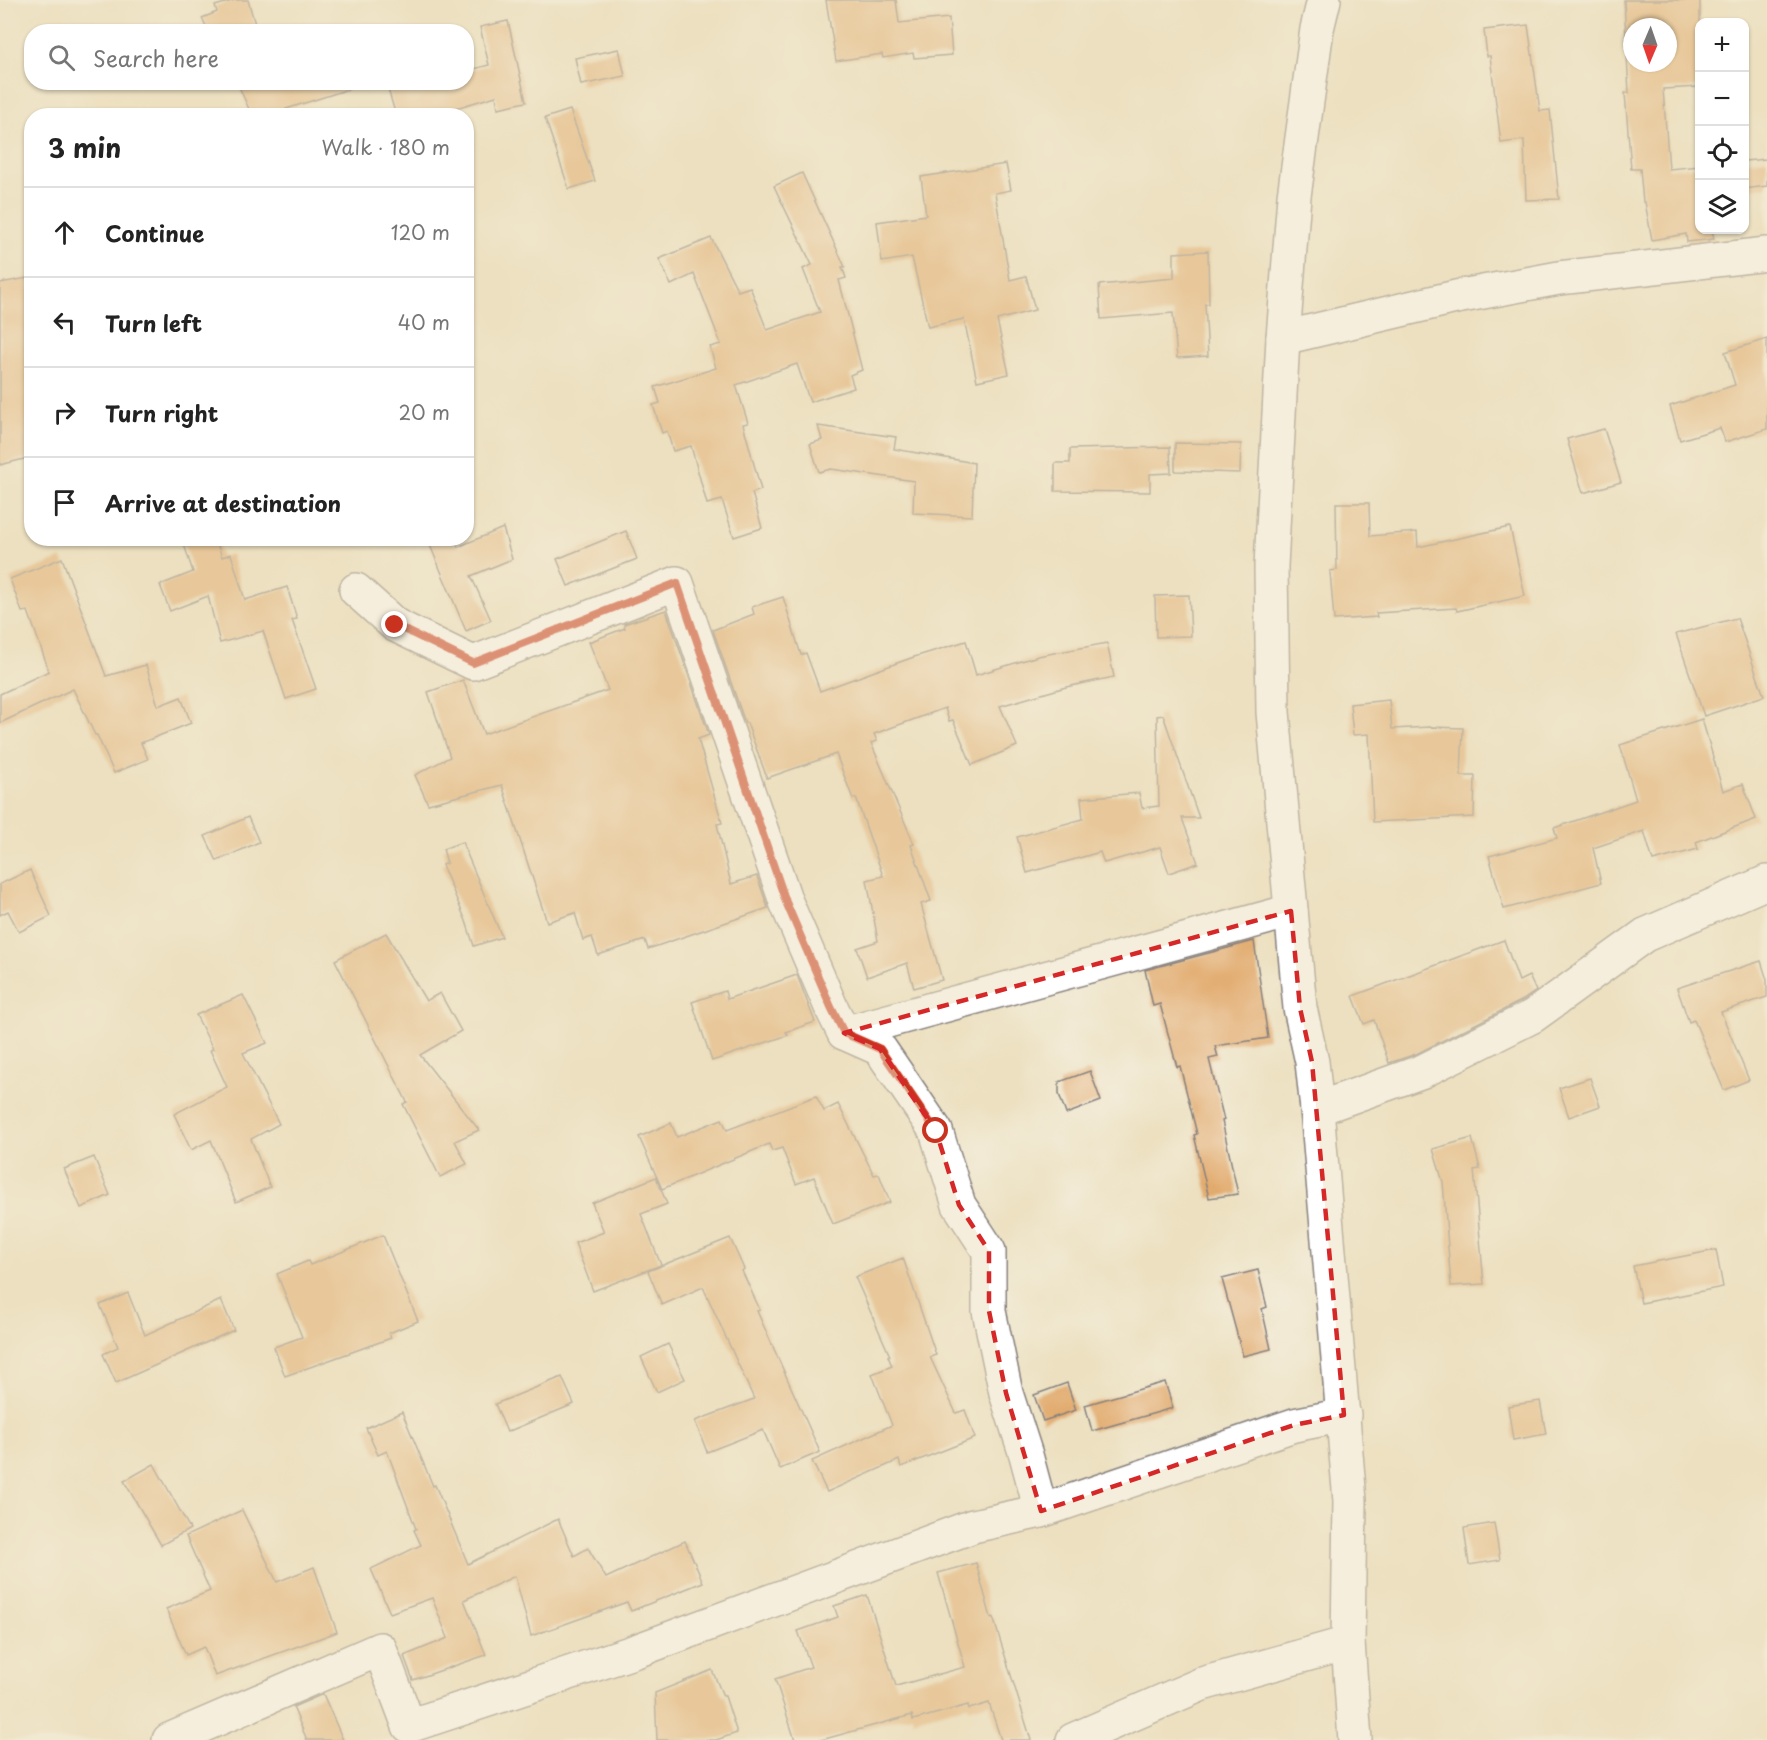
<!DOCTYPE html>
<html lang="en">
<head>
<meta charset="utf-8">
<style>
	:root { --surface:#fff; --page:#f2f2f2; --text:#222; --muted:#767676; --line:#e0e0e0 }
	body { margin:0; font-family:"Playpen Sans",sans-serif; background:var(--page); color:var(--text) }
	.controls { position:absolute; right:18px; top:18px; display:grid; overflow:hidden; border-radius:12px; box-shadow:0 2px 4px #0004 }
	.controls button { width:54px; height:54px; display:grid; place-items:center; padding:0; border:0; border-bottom:2px solid var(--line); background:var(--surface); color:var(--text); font:30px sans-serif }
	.compass { position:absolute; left:1623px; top:18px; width:54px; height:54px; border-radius:50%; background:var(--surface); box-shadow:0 2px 4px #0004; rotate:182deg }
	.stop { position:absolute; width:18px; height:18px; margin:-14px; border:4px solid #c8321e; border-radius:50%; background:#fff }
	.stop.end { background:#c8321e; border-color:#fff; box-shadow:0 2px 6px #0008 }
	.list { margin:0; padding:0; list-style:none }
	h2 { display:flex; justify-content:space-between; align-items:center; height:78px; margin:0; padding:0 24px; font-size:26px }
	h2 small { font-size:20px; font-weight:400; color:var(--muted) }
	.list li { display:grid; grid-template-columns:39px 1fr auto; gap:18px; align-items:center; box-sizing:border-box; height:90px; padding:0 24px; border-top:2px solid var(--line) }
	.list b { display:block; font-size:22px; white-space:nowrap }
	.list em { font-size:20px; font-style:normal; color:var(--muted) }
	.icon { flex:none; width:33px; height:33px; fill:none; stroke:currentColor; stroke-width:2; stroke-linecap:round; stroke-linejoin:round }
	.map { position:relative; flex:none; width:1767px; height:1740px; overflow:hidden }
	.search { position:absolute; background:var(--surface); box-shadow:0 2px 4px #0004; left:24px; top:24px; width:450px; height:66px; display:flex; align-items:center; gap:15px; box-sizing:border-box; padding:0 21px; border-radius:24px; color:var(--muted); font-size:22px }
	.panel { position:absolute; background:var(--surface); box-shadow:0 2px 4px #0004; left:24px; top:108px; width:450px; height:438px; border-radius:24px }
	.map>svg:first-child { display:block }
	.building { fill:#e2ab6e; fill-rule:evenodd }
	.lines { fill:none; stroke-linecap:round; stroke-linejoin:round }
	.minor-casing { stroke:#87817e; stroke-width:36 }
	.minor { stroke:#fff; stroke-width:33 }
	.route { stroke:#c8321e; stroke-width:8 }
	.marked { fill:none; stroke:#d62828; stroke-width:4.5; stroke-dasharray:12 8; stroke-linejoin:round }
</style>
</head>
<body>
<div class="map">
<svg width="1767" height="1740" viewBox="0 0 1767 1740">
	<rect width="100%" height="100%" fill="#f7f3e8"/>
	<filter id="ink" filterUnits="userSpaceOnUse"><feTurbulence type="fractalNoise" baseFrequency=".0167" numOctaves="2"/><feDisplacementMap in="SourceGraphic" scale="12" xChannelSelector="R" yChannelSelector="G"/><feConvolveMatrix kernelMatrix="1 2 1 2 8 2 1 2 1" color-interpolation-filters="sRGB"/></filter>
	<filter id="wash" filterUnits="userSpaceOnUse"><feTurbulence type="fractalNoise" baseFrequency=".008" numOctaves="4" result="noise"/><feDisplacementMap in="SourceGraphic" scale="24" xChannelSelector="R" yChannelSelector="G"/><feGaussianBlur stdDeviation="1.35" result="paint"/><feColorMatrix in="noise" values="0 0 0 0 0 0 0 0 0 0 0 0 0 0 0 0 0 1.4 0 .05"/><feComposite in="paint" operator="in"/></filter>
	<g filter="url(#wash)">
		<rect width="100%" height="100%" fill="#ece0c0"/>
		<g id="blocks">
			<g class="building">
				<polygon points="235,0 248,0 257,31 209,32 202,18 217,12 215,6"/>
				<polygon points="826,0 896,0 899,23 949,18 952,55 914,58 913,53 883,58 882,54 836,61"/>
				<path d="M 1624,0 L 1700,0 L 1700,87 L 1663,89 L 1669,169 L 1700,166 L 1700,230 L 1712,230 L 1714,239 L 1687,242 L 1686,234 L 1652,240 L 1645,202 L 1643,202 L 1640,169 L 1631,169 L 1625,93 L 1629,93 ZM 1632,27 L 1668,27 L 1668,63 L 1632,63 Z"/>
				<polygon points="508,21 526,102 498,108 496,96 429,116 396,116 386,82 466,82 466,71 489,65 480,27"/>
				<polygon points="1528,25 1540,111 1550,110 1559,199 1526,200 1524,140 1501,143 1490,56 1487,56 1484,30"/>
				<polygon points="619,49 625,76 581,85 575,58"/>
				<polygon points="237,82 348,82 349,89 286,109 289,116 252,116"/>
				<polygon points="570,110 595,181 569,189 545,118"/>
				<polygon points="1767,159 1767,186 1744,189 1744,161"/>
				<polygon points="1006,164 1011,190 995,193 1010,280 1026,276 1035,310 997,320 1009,374 977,381 964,319 928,327 912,257 882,262 877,222 926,215 921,177"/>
				<polygon points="802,173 845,267 842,267 846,278 839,280 862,370 850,375 854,388 810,402 797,364 736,385 748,423 743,424 761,490 752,493 762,528 734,537 722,500 707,504 691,446 673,451 667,431 662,433 653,405 660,403 655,387 716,368 710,347 721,344 694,274 671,285 659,259 711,238 738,291 750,287 767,330 820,312 803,269 812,265 774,186"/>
				<polygon points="1208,251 1209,304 1205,304 1208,356 1177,358 1173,313 1101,319 1099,285 1174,278 1174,253"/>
				<polygon points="27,278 32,303 32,457 0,465 0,283"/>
				<polygon points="1767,339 1767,429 1725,442 1720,428 1680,440 1670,406 1735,385 1725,352"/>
				<polygon points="818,426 896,437 894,449 974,463 972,516 913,513 914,481 831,469 819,472 810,444 822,440"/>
				<polygon points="1604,429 1621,482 1583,493 1567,439"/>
				<polygon points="1175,443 1241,444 1240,473 1175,471"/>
				<polygon points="1170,447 1171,473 1150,474 1150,492 1055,491 1055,463 1070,463 1070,449"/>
				<polygon points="1336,503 1369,503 1370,536 1417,532 1418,547 1510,527 1525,596 1457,611 1456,608 1376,613 1377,617 1334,620 1330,571 1337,570"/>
				<polygon points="503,528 512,559 471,576 491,620 466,631 427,538 454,538 458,547"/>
				<polygon points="626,531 637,559 568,586 557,559"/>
				<polygon points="182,538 215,538 222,557 231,554 245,600 287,587 297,619 292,620 316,689 286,699 263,631 220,643 208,596 170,611 160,585 193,572"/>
				<polygon points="62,558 106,676 146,665 158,706 181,697 191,723 141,743 148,759 114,773 97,735 95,735 73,689 0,723 0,694 49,671 28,611 22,612 10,579"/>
				<polygon points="1189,595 1191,636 1156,637 1155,596"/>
				<polygon points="783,597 801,655 806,653 820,691 911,658 966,641 976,675 1038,656 1107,643 1114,677 1066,687 1000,706 1017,746 972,765 953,720 949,721 945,708 874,734 877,741 871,743 914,844 911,845 931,901 921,904 942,980 914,988 907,963 867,977 857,948 878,941 867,880 883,876 856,798 853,799 836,754 767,778 747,723 745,723 713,630 754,614 752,607"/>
				<polygon points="666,610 709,735 698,739 722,823 717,824 731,884 757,876 768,908 648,949 645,940 598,955 592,937 583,940 575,913 547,922 502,785 428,804 415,775 450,757 428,692 463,680 484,734 608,690 589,642 625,628 624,624"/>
				<polygon points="1737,618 1764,696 1704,716 1676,634"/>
				<polygon points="1389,700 1392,729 1430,727 1463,728 1461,776 1475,776 1474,817 1373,822 1369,734 1353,735 1350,704"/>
				<polygon points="1163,715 1199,818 1182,818 1198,863 1169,873 1160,847 1104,863 1100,852 1027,873 1017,837 1083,819 1081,798 1139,793 1142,808 1159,806 1157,716"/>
				<polygon points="1702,719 1723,791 1743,784 1756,819 1696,842 1698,849 1653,861 1644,831 1593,848 1601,883 1504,909 1489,856 1557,838 1554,828 1636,800 1620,745"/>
				<polygon points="248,817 259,842 217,861 205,836"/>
				<polygon points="462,842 502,937 474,946 466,921 442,865 447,863 443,849"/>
				<polygon points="30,870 51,916 19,932 8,911 0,915 0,884"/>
				<polygon points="386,933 426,1001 440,993 461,1031 420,1055 479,1130 455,1141 467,1164 440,1177 403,1104 407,1102 335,960"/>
				<polygon points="1504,940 1519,981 1529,976 1536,991 1523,1000 1416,1054 1389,1063 1374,1020 1364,1024 1353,996"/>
				<polygon points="1254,941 1268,1038 1215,1046 1218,1057 1209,1059 1224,1120 1222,1121 1238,1194 1209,1198 1194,1135 1197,1134 1180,1066 1177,1067 1160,1004 1153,1006 1145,970"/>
				<polygon points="1761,961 1767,980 1767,997 1721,1012 1749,1080 1724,1090 1694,1020 1689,1022 1677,988"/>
				<polygon points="797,975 815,1022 786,1032 788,1035 712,1061 692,1002 725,991 727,999"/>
				<polygon points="243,995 267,1043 243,1053 279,1124 251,1139 270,1187 236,1202 211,1140 191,1150 174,1114 227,1087 210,1050 213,1049 196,1015"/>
				<polygon points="1090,1071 1101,1101 1066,1114 1059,1094 1059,1082"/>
				<polygon points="1590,1078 1600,1106 1569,1117 1559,1088"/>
				<polygon points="816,1096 824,1111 838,1104 874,1175 879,1174 890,1202 833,1224 814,1177 796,1184 782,1148 772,1151 769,1144 662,1189 639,1137 671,1123 677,1137 722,1119 727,1130"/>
				<polygon points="1472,1138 1480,1169 1474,1170 1484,1284 1451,1286 1443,1182 1433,1149"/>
				<polygon points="94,1157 110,1195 81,1208 64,1169"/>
				<polygon points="656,1177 667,1204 641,1214 661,1265 593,1291 575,1243 604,1232 592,1203"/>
				<polygon points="383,1235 418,1321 389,1333 391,1338 285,1376 274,1347 302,1337 277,1274 308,1261 310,1265"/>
				<polygon points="730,1238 744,1269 742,1271 760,1310 757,1311 820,1452 780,1469 763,1430 707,1452 695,1421 754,1399 703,1287 662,1305 648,1271"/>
				<polygon points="1716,1250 1723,1287 1641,1303 1633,1266"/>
				<polygon points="903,1258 936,1355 930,1357 956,1413 965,1410 975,1438 901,1467 899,1460 827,1492 812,1461 892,1425 872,1374 892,1366 888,1356 890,1356 855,1277"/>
				<polygon points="1258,1270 1267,1307 1262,1309 1271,1349 1243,1356 1222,1279"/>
				<polygon points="128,1293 145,1335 221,1300 234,1330 116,1383 103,1354 118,1347 100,1305"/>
				<polygon points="668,1344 685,1379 657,1392 641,1357"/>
				<polygon points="562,1377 574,1404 507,1432 495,1404"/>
				<polygon points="1165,1382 1173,1408 1092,1431 1085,1405"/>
				<polygon points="1067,1383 1076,1410 1043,1421 1034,1395"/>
				<polygon points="1540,1401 1546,1434 1513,1440 1508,1406"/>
				<polygon points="402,1412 433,1486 435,1485 468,1564 558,1519 574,1556 588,1548 606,1578 685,1541 703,1582 631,1611 627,1602 531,1636 515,1576 464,1600 486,1655 413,1680 404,1656 448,1638 432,1598 390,1613 371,1569 421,1545 414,1530 416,1529 387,1451 378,1455 366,1428"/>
				<polygon points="154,1464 190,1529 161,1545 124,1481"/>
				<polygon points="242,1510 277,1582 314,1567 337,1632 215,1676 204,1647 186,1655 166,1609 210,1591 186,1536"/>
				<polygon points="1494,1523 1500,1560 1469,1565 1464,1528"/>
				<polygon points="976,1563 991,1618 993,1617 1031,1740 1001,1740 989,1703 969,1709 968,1705 913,1720 912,1715 821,1740 795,1740 775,1679 811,1667 798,1631 838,1617 834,1606 867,1595 896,1686 965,1667 938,1573"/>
				<polygon points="712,1670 723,1696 725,1696 737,1733 716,1740 657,1740 655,1693"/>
				<polygon points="323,1694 343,1740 307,1740 293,1707"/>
			</g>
		</g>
	</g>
	<g filter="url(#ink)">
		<use href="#blocks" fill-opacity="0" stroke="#87817e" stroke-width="1.5"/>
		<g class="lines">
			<g class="minor-casing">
				<g id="minor">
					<polyline points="1324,0 1317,29 1294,196 1283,338 1271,566 1273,712 1300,1008 1312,1062 1317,1109 1350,1501 1348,1643 1355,1740"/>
					<polyline points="1283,338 1456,297 1559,278 1767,254"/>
					<polyline points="356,590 395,625 473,663 677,583 786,902 831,1007 844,1033 880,1049 936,1131 959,1205 989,1251 989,1311 1006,1393 1026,1455 1041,1511"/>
					<polyline points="844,1033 1291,911"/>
					<polyline points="1317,1109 1423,1071 1533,1016 1645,935 1767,882"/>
					<polyline points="169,1740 380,1649 409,1726 636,1651 973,1526 1041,1511 1294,1425 1344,1415"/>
					<polyline points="1073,1740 1202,1684 1348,1643"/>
				</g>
			</g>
			<use href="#minor" class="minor"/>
		</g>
	</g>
	<g class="lines" filter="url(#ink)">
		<polyline class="route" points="395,625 473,663 677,583 786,902 831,1007 844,1033 880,1049 936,1131"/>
	</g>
	<path d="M0 0H1767V1740H0ZM 1291,911 L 1300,1008 L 1312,1062 L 1344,1415 L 1294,1425 L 1041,1511 L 1006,1393 L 989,1311 L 989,1251 L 959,1205 L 936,1131 L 880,1049 L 844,1033 Z" fill="#ece0c0" fill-opacity=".55" fill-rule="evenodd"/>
	<path class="marked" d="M 1291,911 L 1300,1008 L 1312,1062 L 1344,1415 L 1294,1425 L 1041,1511 L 1006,1393 L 989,1311 L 989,1251 L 959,1205 L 936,1131 L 880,1049 L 844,1033 Z"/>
</svg>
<div class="controls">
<button>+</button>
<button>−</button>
<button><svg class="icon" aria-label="locate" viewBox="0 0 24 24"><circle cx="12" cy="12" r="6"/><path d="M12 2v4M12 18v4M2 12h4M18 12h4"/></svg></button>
<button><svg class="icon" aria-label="layers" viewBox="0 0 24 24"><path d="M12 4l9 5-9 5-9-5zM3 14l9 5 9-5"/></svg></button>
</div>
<svg class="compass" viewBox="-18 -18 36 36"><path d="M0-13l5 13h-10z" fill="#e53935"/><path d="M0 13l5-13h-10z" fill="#767676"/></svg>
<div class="stop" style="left:936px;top:1131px"></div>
<div class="stop end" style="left:395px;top:625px"></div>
<div class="search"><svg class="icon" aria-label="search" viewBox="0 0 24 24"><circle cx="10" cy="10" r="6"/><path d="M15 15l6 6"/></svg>Search here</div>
<section class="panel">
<h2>3 min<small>Walk · 180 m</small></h2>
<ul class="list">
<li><svg class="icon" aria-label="ahead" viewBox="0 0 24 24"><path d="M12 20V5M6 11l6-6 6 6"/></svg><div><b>Continue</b></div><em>120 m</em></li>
<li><svg class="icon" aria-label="left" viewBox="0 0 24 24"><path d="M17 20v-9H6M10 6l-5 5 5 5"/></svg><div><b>Turn left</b></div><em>40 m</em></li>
<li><svg class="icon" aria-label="right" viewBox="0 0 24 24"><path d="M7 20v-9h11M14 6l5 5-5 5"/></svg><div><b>Turn right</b></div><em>20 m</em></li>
<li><svg class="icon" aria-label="arrive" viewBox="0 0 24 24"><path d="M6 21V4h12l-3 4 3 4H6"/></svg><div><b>Arrive at destination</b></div></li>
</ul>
</section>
</div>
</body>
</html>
